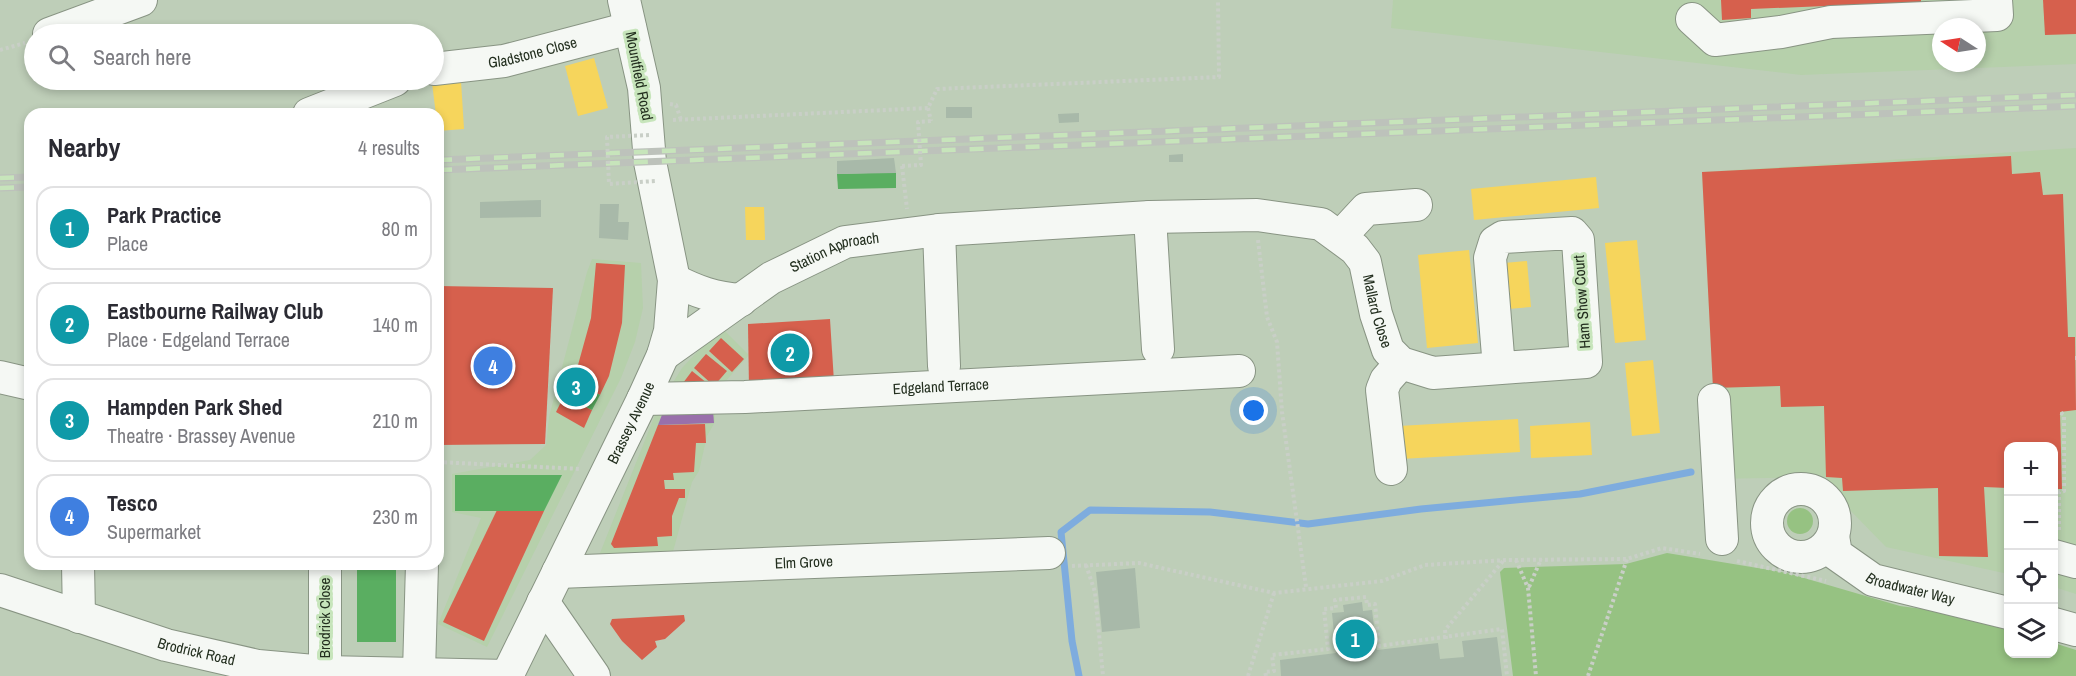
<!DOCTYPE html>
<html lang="en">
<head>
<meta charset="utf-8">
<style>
	:root { --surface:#fff; --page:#f7f7f7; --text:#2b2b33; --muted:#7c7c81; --line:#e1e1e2; --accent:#db2777 }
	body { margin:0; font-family:"Archivo Narrow",sans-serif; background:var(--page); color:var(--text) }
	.controls { position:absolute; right:18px; bottom:18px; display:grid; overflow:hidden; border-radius:12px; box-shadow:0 3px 9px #0003 }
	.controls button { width:54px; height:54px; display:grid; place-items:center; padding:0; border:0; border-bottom:2px solid var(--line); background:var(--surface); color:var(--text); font:30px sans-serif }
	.compass { position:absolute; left:1932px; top:18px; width:54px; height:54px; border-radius:50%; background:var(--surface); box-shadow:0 3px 9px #0003; rotate:282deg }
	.you { position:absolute; left:1254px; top:411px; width:21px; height:21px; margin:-15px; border:4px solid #fff; border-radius:50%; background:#1a73e8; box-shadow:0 0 0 9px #1a73e833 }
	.badge { display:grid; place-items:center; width:39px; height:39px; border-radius:50%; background:var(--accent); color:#fff; font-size:20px; font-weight:700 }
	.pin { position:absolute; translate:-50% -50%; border:3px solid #fff; box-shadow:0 2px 6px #0006 }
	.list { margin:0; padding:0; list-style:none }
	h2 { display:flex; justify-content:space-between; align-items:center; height:78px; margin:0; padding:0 24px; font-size:26px }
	h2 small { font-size:20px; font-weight:400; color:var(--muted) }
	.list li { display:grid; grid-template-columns:39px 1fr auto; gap:18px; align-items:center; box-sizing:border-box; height:84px; margin:0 12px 12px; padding:0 12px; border:2px solid var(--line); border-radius:18px }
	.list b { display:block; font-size:22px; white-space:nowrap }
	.list p { margin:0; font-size:20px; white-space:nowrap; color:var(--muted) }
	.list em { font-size:20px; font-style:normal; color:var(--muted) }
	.icon { flex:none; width:33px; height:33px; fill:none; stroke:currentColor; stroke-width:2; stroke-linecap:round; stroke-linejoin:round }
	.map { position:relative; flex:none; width:2076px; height:676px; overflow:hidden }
	.search { position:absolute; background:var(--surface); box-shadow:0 3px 9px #0003; left:24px; top:24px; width:420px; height:66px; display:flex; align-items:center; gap:15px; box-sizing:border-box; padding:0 21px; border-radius:33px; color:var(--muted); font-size:22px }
	.panel { position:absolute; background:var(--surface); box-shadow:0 3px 9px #0003; left:24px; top:108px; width:420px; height:462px; border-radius:18px }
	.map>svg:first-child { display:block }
	.built { fill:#b6d0ab; fill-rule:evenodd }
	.green { fill:#96c282 }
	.homes { fill:#f6d55c }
	.shops { fill:#d6604d }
	.offices { fill:#9970ab }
	.public { fill:#5aae61 }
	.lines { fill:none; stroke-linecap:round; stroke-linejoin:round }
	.stream { stroke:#7eacde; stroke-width:7 }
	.building { fill:#a8b9a9 }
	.minor-casing { stroke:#889483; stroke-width:34 }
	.path { stroke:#c9cfc7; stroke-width:4; stroke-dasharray:3 3; stroke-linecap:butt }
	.minor { stroke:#f5f8f4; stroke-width:32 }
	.rail-casing { stroke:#bdc2bb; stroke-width:7 }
	.rail { stroke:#c7e5bb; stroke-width:4.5; stroke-dasharray:14; stroke-linecap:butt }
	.path-bridge { stroke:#c9cfc7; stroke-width:4; stroke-dasharray:3 3; stroke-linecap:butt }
	.labels { text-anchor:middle; stroke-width:6; stroke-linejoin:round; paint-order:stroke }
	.street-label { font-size:15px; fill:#232f1f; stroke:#c7e5bb }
</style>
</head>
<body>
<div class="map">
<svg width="2076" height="676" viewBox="0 0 2076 676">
	<rect width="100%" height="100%" fill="#beceb8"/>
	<g class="built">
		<path d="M 1393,0 L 2076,0 L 2076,64 L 1801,75 L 1391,28 ZM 1941,27 L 1977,27 L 1977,63 L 1941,63 Z"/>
		<polygon points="2076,148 2076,594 2054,587 2054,446 2008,446 2008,574 1886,547 1844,504 1826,477 1713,479 1713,388 1702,172"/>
		<polygon points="592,259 641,263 643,308 635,342 621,378 487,647 438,624 481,518 452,512 452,474 530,460 546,445 549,417 587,272"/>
		<polygon points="721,327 749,355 715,393 715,422 707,436 699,471 692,482 671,559 598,558 659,405 682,368"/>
	</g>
	<g class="green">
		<circle cx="1800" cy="521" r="13"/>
		<polygon points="1667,553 1787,573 1900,606 1946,612 2008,630 2008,654 2054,654 2054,643 2076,650 2076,676 1513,676 1500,572 1504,568 1626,564"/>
	</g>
	<g class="homes">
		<polygon points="594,58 608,108 578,116 565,66"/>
		<polygon points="461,81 464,129 438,131 432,83"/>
		<polygon points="1596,177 1599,208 1474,220 1471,189"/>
		<polygon points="745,207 764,207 765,240 746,240"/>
		<polygon points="1637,240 1646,340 1615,343 1605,243"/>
		<polygon points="1469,250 1478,343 1427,348 1418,255"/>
		<polygon points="1527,261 1531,307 1508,309 1504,263"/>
		<polygon points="1653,360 1660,433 1632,436 1625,363"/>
		<polygon points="1518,419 1520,452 1401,459 1399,426"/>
		<polygon points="1590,422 1592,455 1531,458 1530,426"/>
	</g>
	<g class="shops">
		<polygon points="1721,0 1921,0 1921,2 1751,9 1751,18 1722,20"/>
		<polygon points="2043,0 2076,0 2076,34 2045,35"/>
		<polygon points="2011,156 2012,174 2040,172 2043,195 2063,194 2068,337 2075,337 2076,410 2060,412 2062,489 2054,489 2054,446 2008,446 2008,488 1984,487 1988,557 1939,556 1938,488 1843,491 1842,478 1826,477 1824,406 1781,407 1780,386 1713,388 1702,172"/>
		<polygon points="596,263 625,265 622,323 609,376 600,395 571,380 578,365 591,318"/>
		<polygon points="438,286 553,288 545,444 438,445"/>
		<polygon points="830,319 834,382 749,389 748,324"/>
		<polygon points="721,338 744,359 732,372 709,351"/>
		<polygon points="706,354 727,371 714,386 694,368"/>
		<polygon points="692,371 712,387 683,383"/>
		<polygon points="564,396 592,410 584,428 556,412"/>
		<polygon points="705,424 706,443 696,443 694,472 673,473 674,480 664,480 665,489 685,489 685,498 679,498 672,516 672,536 657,537 658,546 614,548 611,544 658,425"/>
		<polygon points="497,510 544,511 484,641 443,622"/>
		<polygon points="684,615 685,621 665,639 655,641 657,647 642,660 622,641 610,624 612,619"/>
	</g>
	<polygon class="offices" points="665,407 713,410 714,423 658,425"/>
	<g class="public">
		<polygon points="869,173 896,173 896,188 838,189 837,174"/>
		<polygon points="571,380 600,395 592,410 564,396"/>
		<polygon points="455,475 562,475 544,511 455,511"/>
		<rect x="357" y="564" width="39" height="78"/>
	</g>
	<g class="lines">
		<polyline class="stream" points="1079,676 1072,641 1061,532 1090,510 1210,512 1308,524 1421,509 1580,494 1691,472"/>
	</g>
	<g class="building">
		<rect x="946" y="107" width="26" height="11"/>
		<polygon points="1079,113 1079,122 1059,123 1058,114"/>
		<polygon points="1183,154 1183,162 1169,162 1169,155"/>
		<polygon points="894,158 896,173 837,174 837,161"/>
		<polygon points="541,200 541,217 480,218 480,202"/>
		<polygon points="600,204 619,204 618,222 629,222 628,240 599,238"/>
		<polygon points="1135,568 1140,628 1102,632 1096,572"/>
		<polygon points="1362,602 1363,611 1372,610 1377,650 1438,643 1440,659 1464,657 1462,641 1497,637 1502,676 1281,676 1280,660 1336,653 1332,613 1344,612 1343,605"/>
	</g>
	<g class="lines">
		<g class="minor-casing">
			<g id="minor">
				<polyline points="1692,19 1715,40 1781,32 1831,22 1997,15 1996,0"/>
				<polyline points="49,34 141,0"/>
				<path id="s1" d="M 434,69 L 504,61 L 630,28"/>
				<polyline points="309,114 395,80"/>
				<polyline points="1150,217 1158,349"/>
				<polyline points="939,230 944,366"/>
				<polyline points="1340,237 1366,209 1416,205"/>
				<path d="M 674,280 C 697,292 715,298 741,300"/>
				<path id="s2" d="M 663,355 L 771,278 L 845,242 L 939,230 L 1150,217 L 1257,215 L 1321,224 L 1355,249 L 1365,262 L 1376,314 L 1388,350 L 1401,363 L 1433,373 L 1586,362 L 1578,240 L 1572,233 L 1503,237 L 1495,242 L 1490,258 L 1499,368"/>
				<polyline points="0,377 30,384"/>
				<path id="s3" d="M 643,399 L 745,397 L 1239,371"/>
				<polyline points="1714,400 1722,539"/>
				<polyline points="1391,469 1382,390 1386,380 1401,363"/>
				<circle cx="1801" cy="523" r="34"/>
				<path id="s4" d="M 1833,536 L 1836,554 L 1873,580 L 2008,613"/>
				<polyline points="2054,556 2076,562"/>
				<polyline points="78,564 79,617"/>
				<path id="s5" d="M 558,572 L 1049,553"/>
				<path id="s6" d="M 0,590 L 166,645 L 258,666 L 325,672 L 507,676"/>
				<polyline points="543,602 594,676"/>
				<polyline points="2054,624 2076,630"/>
				<polyline points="325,672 325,564"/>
				<polyline points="419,672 422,564"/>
				<path id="s7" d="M 507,676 L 643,399 L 663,355 L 670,331 L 674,280 L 650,162 L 644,88 L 624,0"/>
			</g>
		</g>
		<g class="path">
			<polyline points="0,50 25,43"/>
			<polyline points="670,104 676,105 681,120"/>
			<polyline points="928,108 931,121"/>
			<polyline points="673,120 928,108 937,89 1219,77 1218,0"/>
			<polyline points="902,166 907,209"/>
			<polyline points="1258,240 1267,317 1277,342 1282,412 1306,587"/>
			<polyline points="2075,358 2076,358"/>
			<polyline points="438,462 581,469"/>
			<polyline points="2059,530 2059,492 2064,491 2064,415 2060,412"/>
			<polyline points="1516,560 1528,588 1536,676"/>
			<polyline points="1737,561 1826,581"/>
			<polyline points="1086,565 1095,592 1103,676"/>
			<polyline points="1072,566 1139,563 1274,593 1382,581 1425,565 1507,560 1627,559 1662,548 1700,554"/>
			<polyline points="1529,587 1541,559"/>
			<polyline points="1446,639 1445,630 1503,561"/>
			<polyline points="1248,676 1274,593"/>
			<polyline points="1266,676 1265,672 1274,671 1272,655 1328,649 1324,609 1336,608 1335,600 1366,597 1367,605 1375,604 1379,646 1502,629 1507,676"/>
			<polyline points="1588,676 1627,559"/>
		</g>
		<use href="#minor" class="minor"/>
		<g class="rail-casing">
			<g id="rail">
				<polyline points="438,160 2076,95"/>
				<polyline points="438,170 2076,106"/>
				<polyline points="0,178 30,177"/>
				<polyline points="0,188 30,187"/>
			</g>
		</g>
		<use href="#rail" class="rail"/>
		<g class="path-bridge">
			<polyline points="649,135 607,137 609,184 655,181"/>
			<polyline points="902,166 921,165 918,122 931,121"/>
		</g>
	</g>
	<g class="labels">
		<g class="street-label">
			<text dy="5" stroke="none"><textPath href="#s1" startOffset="100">Gladstone Close</textPath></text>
			<text transform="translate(639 76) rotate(79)" y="5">Mountfield Road</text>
			<text dy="5" stroke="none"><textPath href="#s2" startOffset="202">Station Approach</textPath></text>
			<text transform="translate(1582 302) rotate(-94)" y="5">Ham Show Court</text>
			<text dy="5" stroke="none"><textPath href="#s2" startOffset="802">Mallard Close</textPath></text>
			<text dy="5" stroke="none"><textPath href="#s3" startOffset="298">Edgeland Terrace</textPath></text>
			<text dy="5" stroke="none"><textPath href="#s7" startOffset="282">Brassey Avenue</textPath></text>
			<text dy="5" stroke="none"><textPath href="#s5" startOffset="246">Elm Grove</textPath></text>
			<text dy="5" stroke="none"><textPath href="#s4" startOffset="102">Broadwater Way</textPath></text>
			<text transform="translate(325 618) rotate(-90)" y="5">Brodrick Close</text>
			<text dy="5" stroke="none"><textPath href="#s6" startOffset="206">Brodrick Road</textPath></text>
		</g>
	</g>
</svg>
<div class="controls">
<button>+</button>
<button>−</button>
<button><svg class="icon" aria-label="locate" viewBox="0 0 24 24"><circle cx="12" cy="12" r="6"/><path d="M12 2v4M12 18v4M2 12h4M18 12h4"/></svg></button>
<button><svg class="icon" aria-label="layers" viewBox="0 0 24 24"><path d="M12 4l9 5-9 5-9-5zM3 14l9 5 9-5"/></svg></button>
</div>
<svg class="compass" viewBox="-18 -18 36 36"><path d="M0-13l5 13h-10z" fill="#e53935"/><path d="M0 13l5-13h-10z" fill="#7c7c81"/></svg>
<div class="you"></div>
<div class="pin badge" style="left:1355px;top:639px;background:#0f9aa8">1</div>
<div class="pin badge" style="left:790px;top:353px;background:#0f9aa8">2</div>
<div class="pin badge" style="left:576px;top:387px;background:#0f9aa8">3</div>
<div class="pin badge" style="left:493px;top:366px;background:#3f7fe0">4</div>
<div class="search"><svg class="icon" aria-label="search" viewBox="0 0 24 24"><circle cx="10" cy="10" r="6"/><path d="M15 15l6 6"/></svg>Search here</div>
<section class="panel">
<h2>Nearby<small>4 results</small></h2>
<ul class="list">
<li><span class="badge" style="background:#0f9aa8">1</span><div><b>Park Practice</b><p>Place</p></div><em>80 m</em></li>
<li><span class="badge" style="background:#0f9aa8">2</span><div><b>Eastbourne Railway Club</b><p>Place · Edgeland Terrace</p></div><em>140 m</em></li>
<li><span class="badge" style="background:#0f9aa8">3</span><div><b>Hampden Park Shed</b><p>Theatre · Brassey Avenue</p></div><em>210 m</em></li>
<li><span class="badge" style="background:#3f7fe0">4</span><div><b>Tesco</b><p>Supermarket</p></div><em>230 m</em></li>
</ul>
</section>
</div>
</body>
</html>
